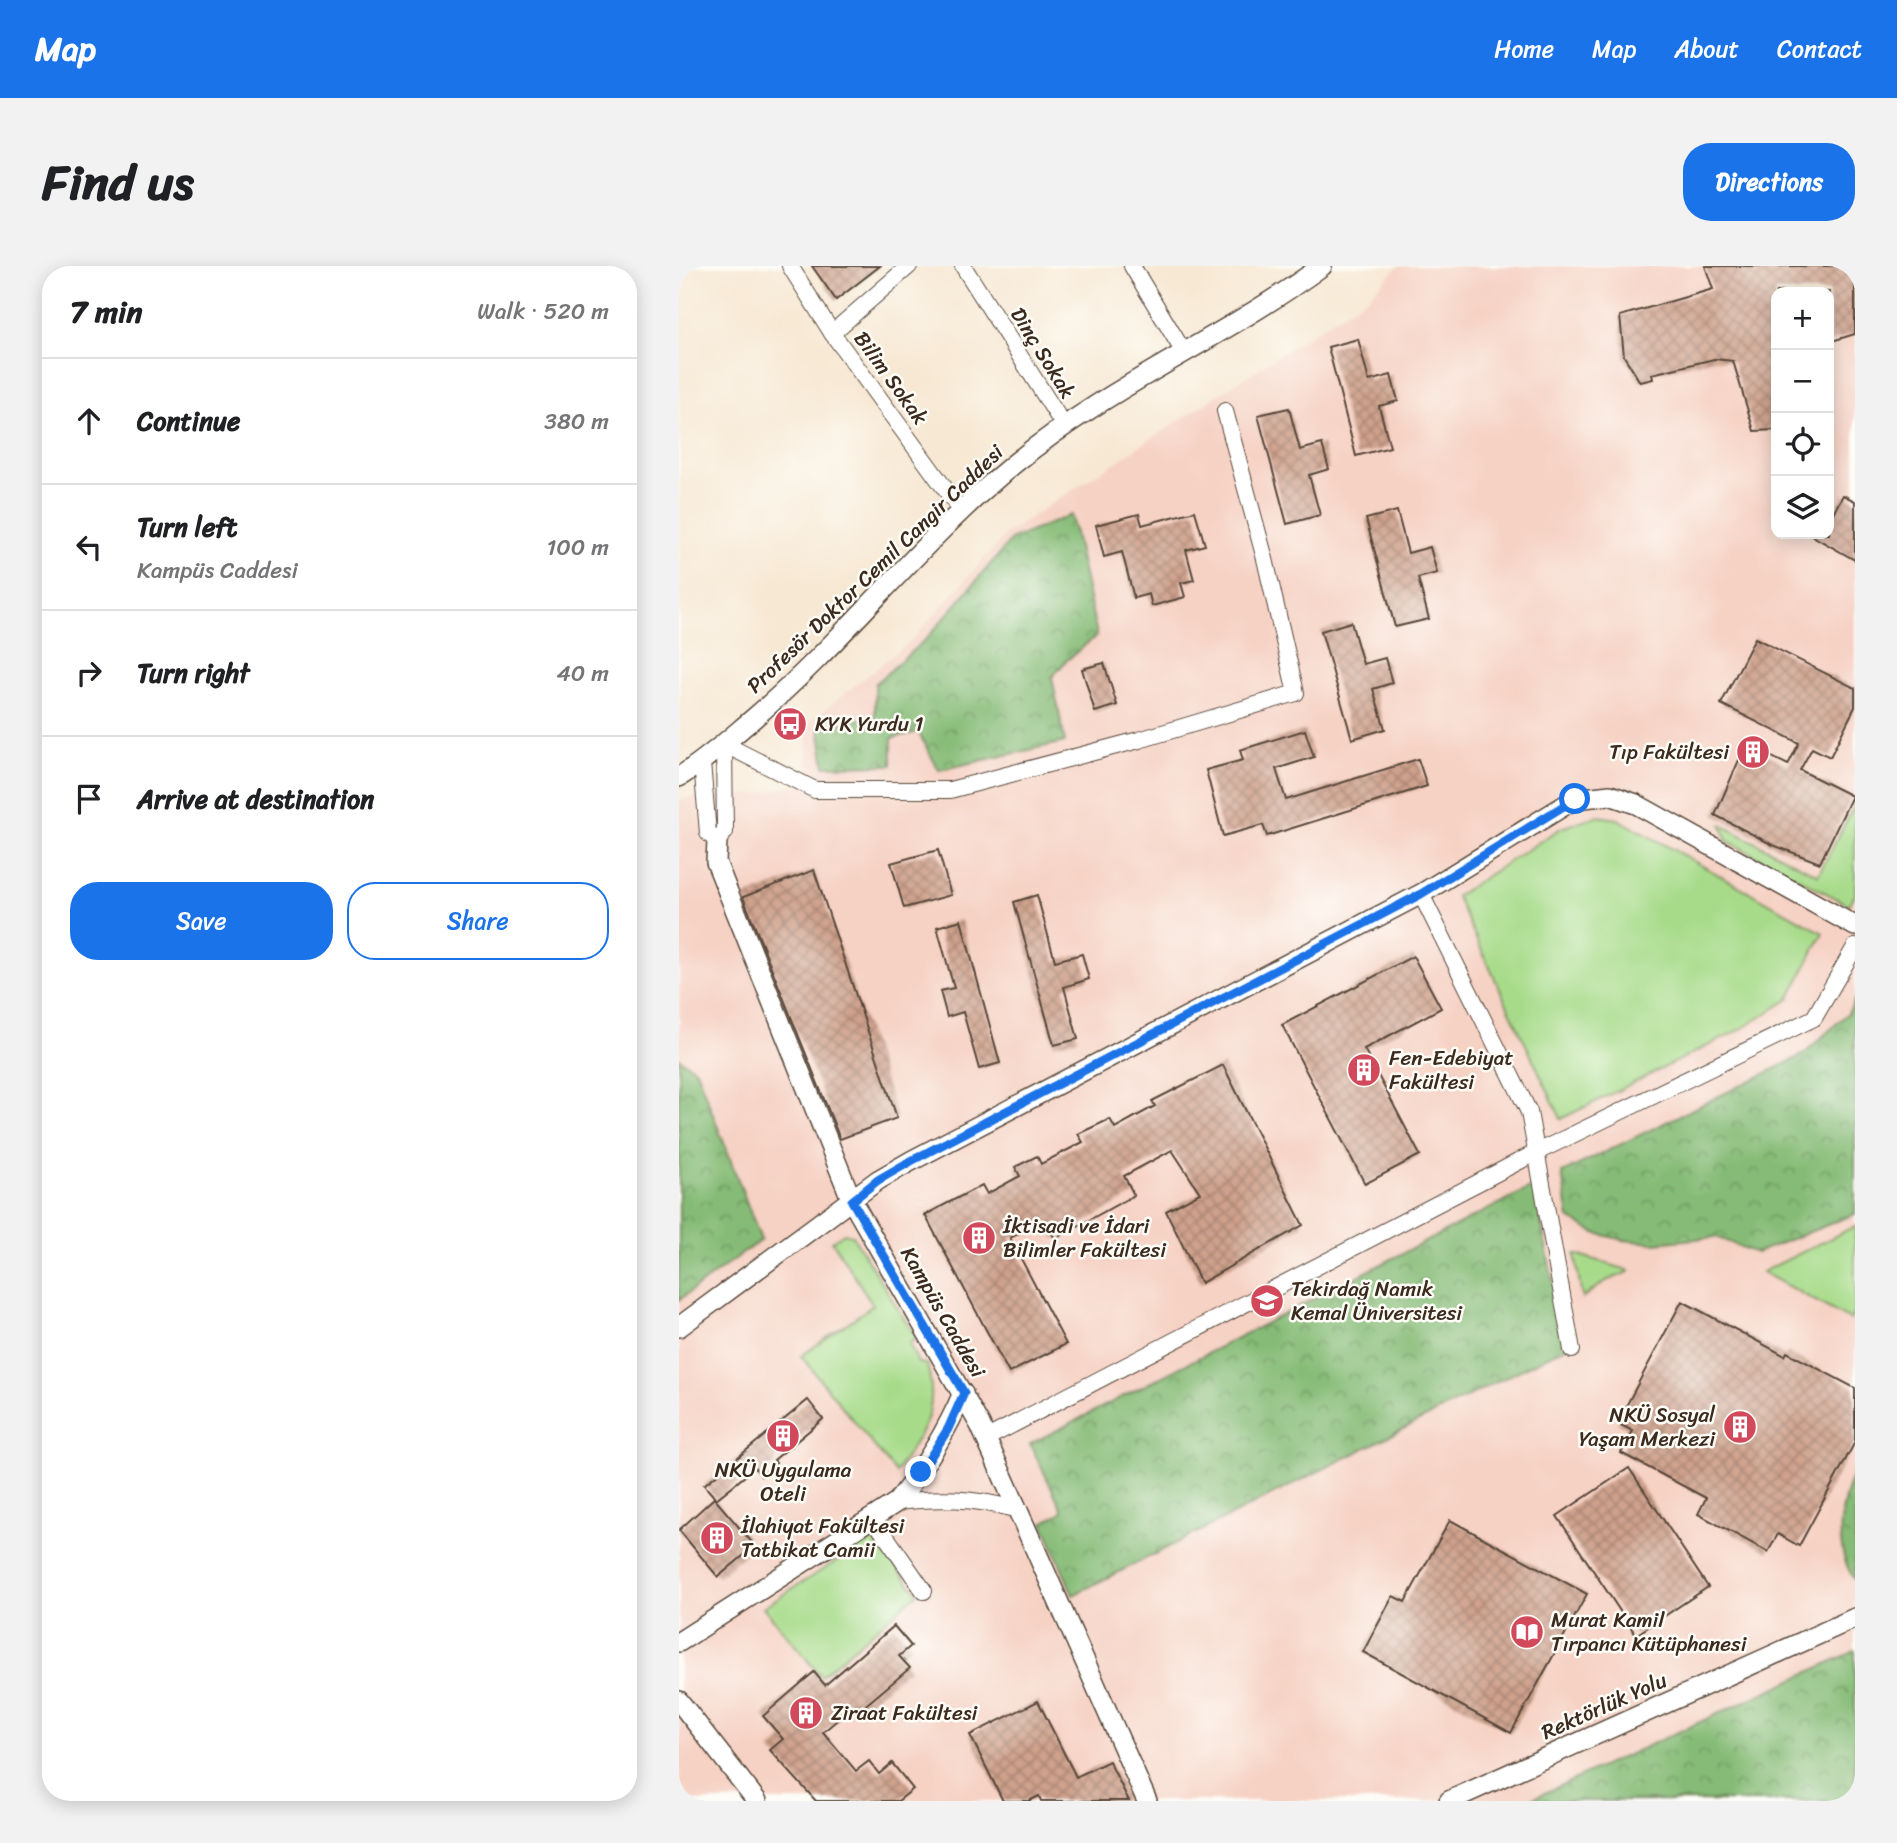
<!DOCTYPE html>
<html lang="en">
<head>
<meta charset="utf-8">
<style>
	:root { --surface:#fff; --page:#f2f2f2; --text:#202124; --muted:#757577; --line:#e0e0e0; --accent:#1a73e8 }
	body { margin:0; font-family:Sriracha,sans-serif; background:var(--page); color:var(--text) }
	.controls { position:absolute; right:21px; top:21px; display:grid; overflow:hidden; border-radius:14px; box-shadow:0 4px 18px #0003 }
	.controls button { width:63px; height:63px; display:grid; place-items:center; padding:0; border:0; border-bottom:2px solid var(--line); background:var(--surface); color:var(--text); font:35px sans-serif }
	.stop { position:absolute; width:21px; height:21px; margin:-16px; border:5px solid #1a73e8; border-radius:50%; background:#fff }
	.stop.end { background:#1a73e8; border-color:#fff; box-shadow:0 2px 7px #0008 }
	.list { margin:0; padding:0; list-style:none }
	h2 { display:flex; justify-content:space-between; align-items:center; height:91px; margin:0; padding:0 28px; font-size:30px }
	h2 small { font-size:23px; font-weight:400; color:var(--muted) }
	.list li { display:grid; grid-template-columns:46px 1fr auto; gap:21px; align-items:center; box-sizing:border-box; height:126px; padding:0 28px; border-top:2px solid var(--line) }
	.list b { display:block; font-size:26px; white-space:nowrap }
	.list p { margin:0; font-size:23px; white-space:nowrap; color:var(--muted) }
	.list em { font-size:23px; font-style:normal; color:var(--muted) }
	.actions { display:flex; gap:14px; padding:21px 28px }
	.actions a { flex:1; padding:16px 0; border:2px solid var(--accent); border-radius:28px; text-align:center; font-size:24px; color:var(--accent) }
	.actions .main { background:var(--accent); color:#fff }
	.icon { flex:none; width:38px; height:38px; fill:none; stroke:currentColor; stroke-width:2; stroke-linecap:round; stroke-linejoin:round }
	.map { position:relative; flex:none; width:1176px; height:1535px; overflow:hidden; border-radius:28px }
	header { display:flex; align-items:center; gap:42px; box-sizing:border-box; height:98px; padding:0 35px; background:var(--accent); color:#fff }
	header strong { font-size:33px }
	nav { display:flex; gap:38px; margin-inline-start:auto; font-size:24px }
	.intro { display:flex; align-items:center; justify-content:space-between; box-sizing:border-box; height:168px; padding:0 42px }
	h1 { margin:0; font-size:49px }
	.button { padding:18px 32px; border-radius:28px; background:var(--accent); color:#fff; font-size:24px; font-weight:700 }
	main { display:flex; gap:42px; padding:0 42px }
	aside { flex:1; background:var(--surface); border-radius:28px; box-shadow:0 4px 18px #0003 }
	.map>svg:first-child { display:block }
	.built { fill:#f6d2c4; fill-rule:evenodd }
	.green { fill:#a7db8a; stroke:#718254; stroke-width:2 }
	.forest { fill:url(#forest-crowns); stroke:#60724a; stroke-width:2 }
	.building { fill:url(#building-cross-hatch) }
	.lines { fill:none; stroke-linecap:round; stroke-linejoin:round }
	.minor-casing { stroke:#574639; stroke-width:18 }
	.tertiary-casing { stroke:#574639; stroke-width:22 }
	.minor { stroke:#fff; stroke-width:16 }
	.tertiary { stroke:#fff; stroke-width:19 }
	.route { stroke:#1a73e8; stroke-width:9 }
	.labels { text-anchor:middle; stroke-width:5; stroke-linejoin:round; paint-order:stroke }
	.street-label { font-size:21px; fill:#3b2a1e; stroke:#fdfcf7 }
	.poi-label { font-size:21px; fill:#3b2a1e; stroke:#fdfcf7; text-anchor:start }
</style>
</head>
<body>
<header>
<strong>Map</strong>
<nav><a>Home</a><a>Map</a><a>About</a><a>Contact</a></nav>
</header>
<div class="intro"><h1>Find us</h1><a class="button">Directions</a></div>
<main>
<aside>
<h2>7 min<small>Walk · 520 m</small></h2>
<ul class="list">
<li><svg class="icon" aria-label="ahead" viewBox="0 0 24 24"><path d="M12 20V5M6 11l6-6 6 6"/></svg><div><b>Continue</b></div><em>380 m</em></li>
<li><svg class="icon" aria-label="left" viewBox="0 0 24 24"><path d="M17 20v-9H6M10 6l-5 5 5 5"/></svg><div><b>Turn left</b><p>Kampüs Caddesi</p></div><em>100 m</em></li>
<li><svg class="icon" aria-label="right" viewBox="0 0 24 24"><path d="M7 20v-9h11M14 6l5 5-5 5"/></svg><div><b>Turn right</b></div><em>40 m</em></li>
<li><svg class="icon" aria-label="arrive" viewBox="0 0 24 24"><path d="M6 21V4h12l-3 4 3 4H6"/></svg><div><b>Arrive at destination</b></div></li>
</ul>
<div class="actions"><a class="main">Save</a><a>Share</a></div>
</aside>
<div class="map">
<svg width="1176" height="1535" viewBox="0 0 1176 1535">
	<defs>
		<pattern id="forest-crowns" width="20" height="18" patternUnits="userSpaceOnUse" patternTransform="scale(1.75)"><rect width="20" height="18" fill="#85bb76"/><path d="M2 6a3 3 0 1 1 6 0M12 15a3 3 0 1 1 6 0" fill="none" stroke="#6e9860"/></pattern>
		<pattern id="building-cross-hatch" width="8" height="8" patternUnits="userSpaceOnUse" patternTransform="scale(1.75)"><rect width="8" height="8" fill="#cfa28d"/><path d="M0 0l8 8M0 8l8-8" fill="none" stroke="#a98473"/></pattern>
	</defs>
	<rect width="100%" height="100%" fill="#fdfcf7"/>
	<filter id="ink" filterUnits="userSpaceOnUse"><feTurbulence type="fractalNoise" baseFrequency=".0143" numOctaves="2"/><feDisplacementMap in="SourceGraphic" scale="14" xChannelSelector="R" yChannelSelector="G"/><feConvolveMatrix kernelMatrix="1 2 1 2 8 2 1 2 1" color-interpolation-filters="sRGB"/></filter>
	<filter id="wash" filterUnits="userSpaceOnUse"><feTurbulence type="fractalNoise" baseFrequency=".00686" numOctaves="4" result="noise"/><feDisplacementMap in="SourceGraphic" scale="28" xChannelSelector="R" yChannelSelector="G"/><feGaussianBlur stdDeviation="1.57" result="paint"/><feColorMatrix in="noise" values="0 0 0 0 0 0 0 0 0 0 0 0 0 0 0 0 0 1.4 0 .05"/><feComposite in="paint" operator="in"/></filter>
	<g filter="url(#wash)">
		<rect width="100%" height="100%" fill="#f7e8d3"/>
		<path class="built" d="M 720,0 L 1176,0 L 1176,1535 L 0,1535 L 0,535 L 16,530 L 80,528 L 134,514 L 129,504 L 129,457 L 233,374 L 328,267 L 689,31 ZM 1097,26 L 1150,26 L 1150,268 L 1097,268 Z"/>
		<g class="green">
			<polygon points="1176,539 1176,629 1170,639 1048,575 1043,559 1139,609"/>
			<polygon points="919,550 939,553 1144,667 1110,733 1061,764 882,853 777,630 882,562"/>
			<polygon points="1176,960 1176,1045 1171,1054 1083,1006"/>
			<path d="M 165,967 L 173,969 L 238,1073 L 230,1077 L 239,1097 L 248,1098 C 261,1150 243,1163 217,1207 L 122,1090 L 194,1039 L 153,975 Z"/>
			<polygon points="896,988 949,1004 950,1006 927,1015 903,1032"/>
			<polygon points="193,1273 239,1327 142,1410 84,1341"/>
		</g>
		<g class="forest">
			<polygon points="392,249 418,369 387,395 373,411 386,476 260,504 239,466 213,472 213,499 146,500 140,462 196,450 196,418 249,371 333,273"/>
			<polygon points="1176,733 1176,948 1077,987 1037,971 975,977 944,974 916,967 890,952 883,907 1124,789 1169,747"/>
			<polygon points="0,792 17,804 82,974 0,1034"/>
			<polygon points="855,920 887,1081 394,1329 364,1257 384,1245 351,1178"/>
			<path d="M 1176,1203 L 1176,1314 C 1153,1282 1161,1237 1176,1203 Z"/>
			<polygon points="1176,1385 1176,1535 848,1535"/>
		</g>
		<g id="blocks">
			<g class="building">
				<polygon points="133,0 201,0 157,34"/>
				<polygon points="1026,0 1176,0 1176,68 1150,76 1150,26 1097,26 1097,164 1075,165 1054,95 1035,93 973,108 974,113 961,116 945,90 941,50 1034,23"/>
				<polygon points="679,73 690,115 712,109 719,135 700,140 711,181 677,190 649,81"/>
				<polygon points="610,142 621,184 643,178 650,203 630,209 641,249 608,258 579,149"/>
				<polygon points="1164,229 1176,235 1176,294 1130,268 1150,268 1150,254"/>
				<polygon points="516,245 526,279 507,284 515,314 502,317 506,331 473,340 470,328 455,332 443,286 425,291 417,259 460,248 463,259"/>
				<polygon points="718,245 729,287 751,281 758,307 739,312 750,353 716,361 687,253"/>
				<polygon points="672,356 684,398 706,392 713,417 694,423 706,463 673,473 642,365"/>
				<polygon points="1076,372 1176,422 1176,441 1151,491 1133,482 1121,504 1173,530 1141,597 1094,579 1036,549 1067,478 1109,499 1120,477 1042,438"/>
				<polygon points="425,397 438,439 416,446 403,403"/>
				<polygon points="626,464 635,491 597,503 607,534 739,493 748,520 588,570 584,559 544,570 527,504 564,494 561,484"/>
				<polygon points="259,584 272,629 225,642 212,597"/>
				<polygon points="135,604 218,852 161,873 64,631"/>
				<polygon points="358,629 376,695 403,688 410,713 385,721 399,773 375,779 335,636"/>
				<polygon points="282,654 321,797 300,803 284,746 268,751 261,725 275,722 258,661"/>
				<polygon points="734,690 762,742 685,783 741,889 686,918 603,759"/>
				<polygon points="544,799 624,959 522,1017 487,945 521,927 493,884 445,910 455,929 410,954 376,973 366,954 331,972 387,1078 330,1107 246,949 303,919 308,928 341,910 336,901 358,890 362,898 404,876 399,868 431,853 436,862 476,840 473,835"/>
				<polygon points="1003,1035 1106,1090 1108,1086 1176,1122 1176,1176 1120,1280 1099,1268 1089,1286 1019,1248 1027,1232 942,1187 954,1165 938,1157"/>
				<polygon points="129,1134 144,1153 95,1194 97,1197 82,1210 76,1202 37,1233 25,1219"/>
				<polygon points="950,1202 1029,1321 957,1369 878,1250"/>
				<polygon points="35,1232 76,1280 39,1311 0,1264"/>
				<polygon points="771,1254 908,1328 832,1467 684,1386 714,1330 726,1336"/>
				<polygon points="215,1360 232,1380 220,1390 231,1402 182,1443 177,1438 144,1466 177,1505 190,1495 200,1508 213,1497 234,1523 219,1535 137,1535 91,1484 104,1473 84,1450 135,1406 146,1419"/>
				<polygon points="359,1435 397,1511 430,1495 450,1535 362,1535 360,1530 350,1535 324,1535 291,1469"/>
			</g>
		</g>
	</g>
	<g filter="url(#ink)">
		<use href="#blocks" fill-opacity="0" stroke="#574639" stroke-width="2"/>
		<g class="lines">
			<g class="minor-casing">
				<g id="minor">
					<polyline points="111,0 153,67 283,246"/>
					<polyline points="284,0 385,160"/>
					<polyline points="453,0 504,85"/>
					<polyline points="153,67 230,0"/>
					<polyline points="23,497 29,567 38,575 46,566 45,478 136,524 271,524 460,474 617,427 586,293 546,145"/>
					<polyline points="742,628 850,846 893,1084"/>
					<polyline points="306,1173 856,887 1135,752 1176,681"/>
					<path d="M 218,1236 C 262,1231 293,1232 336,1243"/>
					<polyline points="194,1252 245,1325"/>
				</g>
			</g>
			<g class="tertiary-casing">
				<g id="tertiary">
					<path d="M 0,511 C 27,494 50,473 75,452 C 167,373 242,274 336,197 C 431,119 545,72 643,0"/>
					<polyline points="38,575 37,596 173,935 301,1159 468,1535"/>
					<polyline points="0,1061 199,914 232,895 742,628 896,533 931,529 957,538 1176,660"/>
					<path d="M 0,1376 L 218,1236 C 245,1202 267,1167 284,1127"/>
					<polyline points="0,1435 78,1535"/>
					<polyline points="770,1535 1176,1352"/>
				</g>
			</g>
			<use href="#minor" class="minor"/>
			<use href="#tertiary" class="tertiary"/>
		</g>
	</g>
	<g class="lines" filter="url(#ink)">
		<polyline class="route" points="242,1206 269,1163 285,1127 173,935 199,914 232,895 742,628 896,533"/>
	</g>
	<defs>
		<g id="bus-disc" transform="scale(1.75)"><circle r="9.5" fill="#d1495b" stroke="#fdfcf7"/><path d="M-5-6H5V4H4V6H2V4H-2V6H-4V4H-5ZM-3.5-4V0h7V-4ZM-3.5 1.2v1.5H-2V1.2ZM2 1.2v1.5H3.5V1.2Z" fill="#fff"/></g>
		<g id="building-disc" transform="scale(1.75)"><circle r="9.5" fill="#d1495b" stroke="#fdfcf7"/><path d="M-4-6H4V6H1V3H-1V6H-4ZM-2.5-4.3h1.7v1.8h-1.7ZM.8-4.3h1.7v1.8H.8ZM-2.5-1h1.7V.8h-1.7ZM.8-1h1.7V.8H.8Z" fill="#fff"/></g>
		<g id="university-disc" transform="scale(1.75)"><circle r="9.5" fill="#d1495b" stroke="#fdfcf7"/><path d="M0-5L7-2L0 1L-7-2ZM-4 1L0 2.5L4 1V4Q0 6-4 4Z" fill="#fff"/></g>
		<g id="library-disc" transform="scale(1.75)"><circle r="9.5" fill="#d1495b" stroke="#fdfcf7"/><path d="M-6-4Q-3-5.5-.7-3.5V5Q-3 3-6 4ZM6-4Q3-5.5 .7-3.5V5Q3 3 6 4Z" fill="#fff"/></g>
	</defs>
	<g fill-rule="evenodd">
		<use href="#bus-disc" x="111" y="458"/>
		<use href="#building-disc" x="1074" y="486"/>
		<use href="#building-disc" x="685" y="804"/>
		<use href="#building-disc" x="300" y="972"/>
		<use href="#university-disc" x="588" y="1035"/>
		<use href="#building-disc" x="1061" y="1161"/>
		<use href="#building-disc" x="104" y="1170"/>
		<use href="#building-disc" x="38" y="1272"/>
		<use href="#library-disc" x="848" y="1366"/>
		<use href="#building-disc" x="127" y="1447"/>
	</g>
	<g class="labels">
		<g class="street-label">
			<text transform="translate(364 87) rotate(58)" y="7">Dinç Sokak</text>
			<text transform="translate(212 112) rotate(54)" y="7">Bilim Sokak</text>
			<text transform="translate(196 303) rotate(-44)" y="7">Profesör Doktor Cemil Cangir Caddesi</text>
			<text transform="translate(264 1046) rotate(60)" y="7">Kampüs Caddesi</text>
			<text transform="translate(925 1440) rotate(-24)" y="7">Rektörlük Yolu</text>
		</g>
		<g class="poi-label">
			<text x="136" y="465">KYK Yurdu 1</text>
			<text x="1050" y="493" text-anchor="end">Tıp Fakültesi</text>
			<text x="710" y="799">Fen-Edebiyat<tspan x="710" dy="24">Fakültesi</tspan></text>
			<text x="324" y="967">İktisadi ve İdari<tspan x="324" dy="24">Bilimler Fakültesi</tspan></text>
			<text x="612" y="1030">Tekirdağ Namık<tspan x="612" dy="24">Kemal Üniversitesi</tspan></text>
			<text x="1036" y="1156" text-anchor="end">NKÜ Sosyal<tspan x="1036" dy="24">Yaşam Merkezi</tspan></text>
			<text x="104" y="1211" text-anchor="middle">NKÜ Uygulama<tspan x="104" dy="24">Oteli</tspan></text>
			<text x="62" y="1267">İlahiyat Fakültesi<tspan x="62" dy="24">Tatbikat Camii</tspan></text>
			<text x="872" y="1361">Murat Kamil<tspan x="872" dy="24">Tırpancı Kütüphanesi</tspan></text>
			<text x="152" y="1454">Ziraat Fakültesi</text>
		</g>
	</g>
</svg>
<div class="controls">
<button>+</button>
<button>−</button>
<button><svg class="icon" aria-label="locate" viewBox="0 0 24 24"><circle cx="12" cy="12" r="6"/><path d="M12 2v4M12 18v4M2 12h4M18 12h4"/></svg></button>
<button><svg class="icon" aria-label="layers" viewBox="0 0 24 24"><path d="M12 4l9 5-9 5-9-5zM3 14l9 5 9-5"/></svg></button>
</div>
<div class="stop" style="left:896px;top:533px"></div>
<div class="stop end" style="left:242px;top:1206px"></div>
</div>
</main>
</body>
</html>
